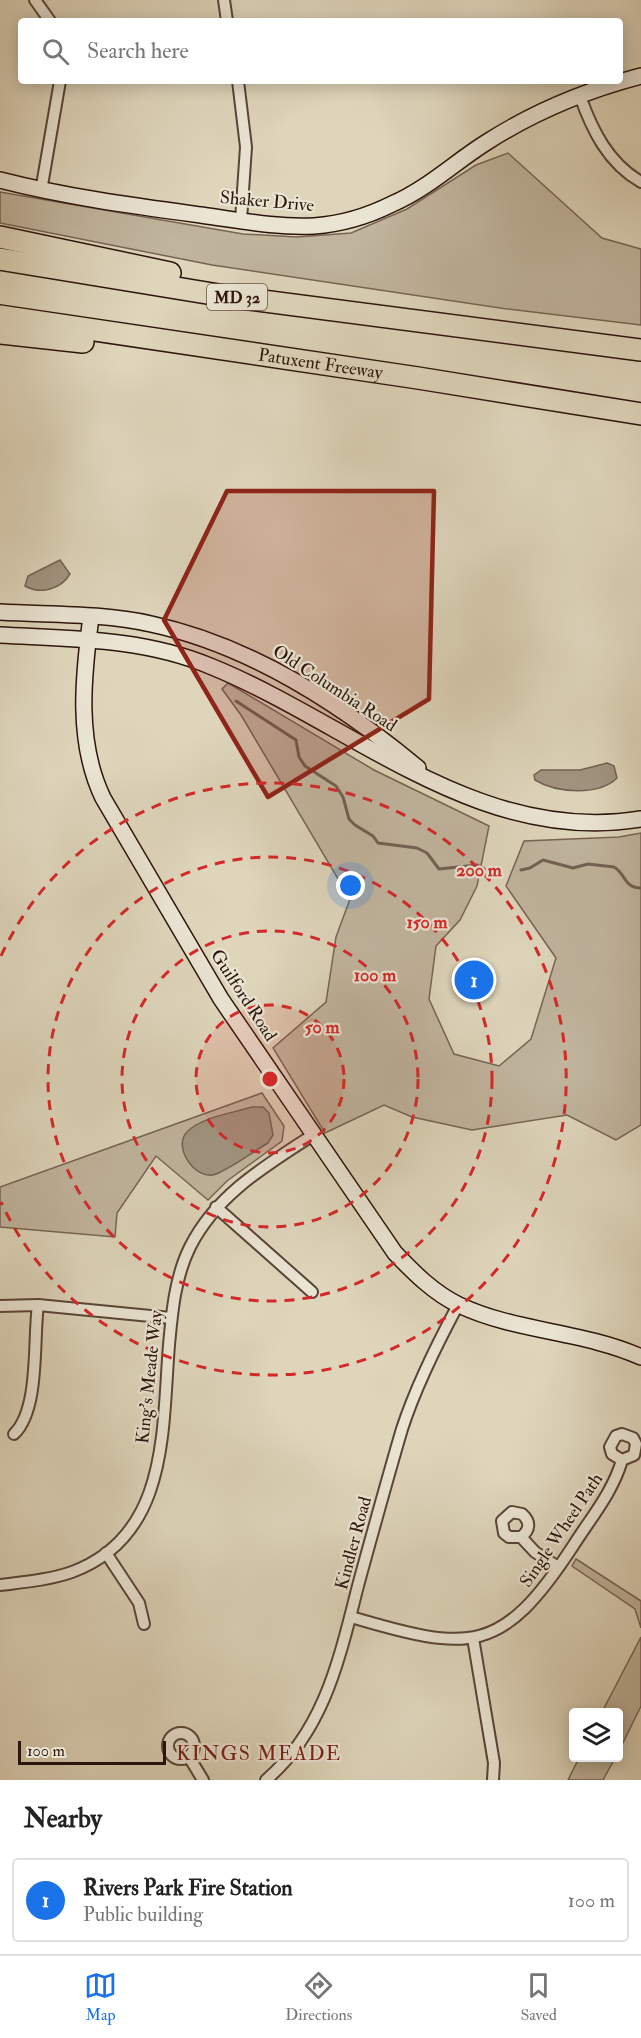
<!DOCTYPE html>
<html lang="en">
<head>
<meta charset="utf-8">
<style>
	:root { --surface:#fff; --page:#f6f6f6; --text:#222; --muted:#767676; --line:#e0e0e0; --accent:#1a73e8 }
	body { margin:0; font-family:"IM FELL Double Pica",serif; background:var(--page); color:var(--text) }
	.controls { position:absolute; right:18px; bottom:18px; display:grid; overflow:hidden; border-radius:6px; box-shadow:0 3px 15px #0003 }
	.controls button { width:54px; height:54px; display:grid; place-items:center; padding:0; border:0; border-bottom:2px solid var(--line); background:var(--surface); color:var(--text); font:30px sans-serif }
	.scale { position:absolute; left:18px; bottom:15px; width:148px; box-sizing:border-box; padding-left:6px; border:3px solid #2c150c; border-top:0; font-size:16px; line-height:21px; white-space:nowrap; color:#2c150c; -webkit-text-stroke:4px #eae4d3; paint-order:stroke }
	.you { position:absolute; left:351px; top:886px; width:21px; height:21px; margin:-15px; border:4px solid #fff; border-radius:50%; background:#1a73e8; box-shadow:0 0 0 9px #1a73e833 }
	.badge { display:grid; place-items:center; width:39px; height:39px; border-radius:50%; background:var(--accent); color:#fff; font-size:20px; font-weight:700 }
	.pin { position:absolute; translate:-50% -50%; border:3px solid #fff; box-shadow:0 2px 6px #0006 }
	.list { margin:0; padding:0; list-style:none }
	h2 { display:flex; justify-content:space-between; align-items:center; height:78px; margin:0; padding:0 24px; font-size:26px }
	h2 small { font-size:20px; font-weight:400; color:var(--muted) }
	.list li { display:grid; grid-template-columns:39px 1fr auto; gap:18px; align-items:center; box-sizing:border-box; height:84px; margin:0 12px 12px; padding:0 12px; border:2px solid var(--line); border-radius:6px }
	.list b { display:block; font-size:22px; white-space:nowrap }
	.list p { margin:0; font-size:20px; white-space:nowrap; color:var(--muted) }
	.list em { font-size:20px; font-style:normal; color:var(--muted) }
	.icon { flex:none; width:33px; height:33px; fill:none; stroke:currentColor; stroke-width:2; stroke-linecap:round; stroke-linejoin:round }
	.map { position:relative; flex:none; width:641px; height:1780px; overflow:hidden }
	.search { position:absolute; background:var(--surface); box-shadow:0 3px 15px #0003; left:18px; right:18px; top:18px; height:66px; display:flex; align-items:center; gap:15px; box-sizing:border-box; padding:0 21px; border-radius:6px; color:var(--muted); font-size:22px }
	.sheet { height:174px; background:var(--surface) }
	nav { display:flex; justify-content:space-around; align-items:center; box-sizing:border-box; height:84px; border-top:2px solid var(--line); background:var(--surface); font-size:16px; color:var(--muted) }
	nav a { display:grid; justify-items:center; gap:3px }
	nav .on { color:var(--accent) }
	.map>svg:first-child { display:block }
	.green { fill:#c0b49d; stroke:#766454; stroke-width:1.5 }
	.water { fill:#a19480; stroke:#726152; stroke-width:1.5 }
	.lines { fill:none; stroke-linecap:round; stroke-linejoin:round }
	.stream { stroke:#726152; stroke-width:3 }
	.street-casing { stroke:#584538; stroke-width:14 }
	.secondary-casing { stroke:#2c150c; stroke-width:18 }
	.highway-casing { stroke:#2c150c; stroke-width:24 }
	.street { stroke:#eae4d3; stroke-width:10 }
	.secondary { stroke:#eae4d3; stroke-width:15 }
	.highway { stroke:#ded5bb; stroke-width:21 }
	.marked { fill:#8f2418; fill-opacity:0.2; stroke:#8f2418; stroke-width:4.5; stroke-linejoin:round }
	.ring { fill:none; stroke:#d62828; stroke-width:3; stroke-dasharray:10 8 }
	.labels { text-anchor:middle; stroke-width:4.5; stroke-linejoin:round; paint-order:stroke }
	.shield { fill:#eae4d3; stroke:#655348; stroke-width:1.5 }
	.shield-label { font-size:16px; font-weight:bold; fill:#2c150c }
	.street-label { font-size:18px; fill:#2c150c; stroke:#eae4d3 }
	.neighbourhood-label { font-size:20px; letter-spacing:1.5px; fill:#7a1f14; stroke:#eae4d3 }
	.centre { fill:#d62828; stroke:#eae4d3; stroke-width:3 }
	.ring-label { font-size:18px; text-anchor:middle; font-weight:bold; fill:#d62828; stroke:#eae4d3; stroke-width:4.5; stroke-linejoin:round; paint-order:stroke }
</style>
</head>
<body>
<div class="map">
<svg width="641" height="1780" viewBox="0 0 641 1780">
	<rect width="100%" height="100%" fill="#ded5bb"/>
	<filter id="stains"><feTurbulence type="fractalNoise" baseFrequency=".00333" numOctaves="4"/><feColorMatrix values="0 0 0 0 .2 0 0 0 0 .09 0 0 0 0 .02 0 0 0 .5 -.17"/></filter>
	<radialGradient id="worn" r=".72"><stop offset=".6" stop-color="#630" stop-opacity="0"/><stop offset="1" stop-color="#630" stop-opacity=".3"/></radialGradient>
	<g class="green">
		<polygon points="508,153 602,238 641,249 641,325 507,309 212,265 0,223 0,192 243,234 297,237 351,233 407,209 476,165"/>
		<polygon points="228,683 374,770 489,826 477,886 460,920 436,946 429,999 454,1054 499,1066 531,1039 556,958 506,886 524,841 619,837 641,833 641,1125 616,1140 567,1115 472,1130 412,1117 384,1105 325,1133 273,1048 326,1002 336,937 350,899 241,715 222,689"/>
		<polygon points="262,1093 284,1126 282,1141 227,1181 208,1200 156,1156 117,1213 115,1237 0,1227 0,1187"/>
		<polygon points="576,1559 641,1601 641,1628 635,1609 572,1566"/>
		<polygon points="641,1637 641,1706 619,1751 618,1712 602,1712"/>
		<polygon points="579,1758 615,1758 603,1780 568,1780"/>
	</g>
	<g class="water">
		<path d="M 60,560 L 70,574 C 61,589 41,595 25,586 L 28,576 Z"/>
		<path d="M 607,763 L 614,766 L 617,778 C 599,796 556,793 535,780 L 534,775 L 541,770 L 580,770 Z"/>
		<path d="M 252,1107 L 263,1107 L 269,1113 L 273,1135 L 268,1143 C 251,1153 233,1167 216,1174 C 196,1182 172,1147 187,1132 C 201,1117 233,1113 252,1107 Z"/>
	</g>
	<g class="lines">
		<g class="stream">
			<polyline points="236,701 296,740 299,757 305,766 336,786 343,797 349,819 355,825 373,836 378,843 417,848 427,853 439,869 477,865 485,869"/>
			<path d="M 521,870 L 530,868 L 543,860 L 573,868 L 588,864 L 614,867 C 626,874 624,888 641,888"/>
		</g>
		<g class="street-casing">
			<g id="street">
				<polyline points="35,0 50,21"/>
				<polyline points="224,0 227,21"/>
				<polyline points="238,81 246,147 241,220"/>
				<path d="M 580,96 C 592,130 608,163 641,182"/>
				<polyline points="41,191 60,81"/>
				<polyline points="216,1207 312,1292"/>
				<polyline points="0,1306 38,1305 171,1318"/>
				<path d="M 14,1434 C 40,1409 33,1340 38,1305"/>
				<path d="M 521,1537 C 530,1530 531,1522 522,1514 L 512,1512 L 502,1521 L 504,1533 L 509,1537 L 521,1537 L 535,1552 L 558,1567"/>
				<polyline points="106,1553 139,1603 144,1624"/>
				<path d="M 0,1585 C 24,1582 49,1580 72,1572 C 169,1536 162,1431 169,1345 C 172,1312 175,1277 190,1247 C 216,1195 265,1166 313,1135"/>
				<path d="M 351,1617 C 470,1652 501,1656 573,1546 C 590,1519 613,1492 622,1460 L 634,1455 L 636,1444 L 633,1438 L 622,1434 L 616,1436 L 610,1447 L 612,1454 L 622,1460"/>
				<polyline points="473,1638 494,1763 493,1780"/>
				<circle cx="181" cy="1746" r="13"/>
				<polyline points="189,1757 203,1780"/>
				<path d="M 266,1780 C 326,1729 340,1655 359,1582 C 373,1531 387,1480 402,1429 C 416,1386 437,1344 458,1305"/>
			</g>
		</g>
		<g class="secondary-casing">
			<g id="secondary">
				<path d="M 0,180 C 66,197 134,206 201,215 C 238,220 277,228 314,226 C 341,224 368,216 392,204 C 427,189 455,162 487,142 C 534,112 587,90 641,76"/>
				<path d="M 0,612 C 50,615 102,613 151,624 C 250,645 341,704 418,768"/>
				<path d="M 91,617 C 83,677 76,742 103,798 L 221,999 L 395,1253 C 414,1273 434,1293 459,1305 C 516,1332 583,1331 641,1357"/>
				<path d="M 0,635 C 71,639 143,638 210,666 C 351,723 478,846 641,819"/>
			</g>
		</g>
		<g class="highway-casing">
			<g id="highway">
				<polyline points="0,237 170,273"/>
				<polyline points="0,259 225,296 641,350"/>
				<path id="s1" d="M 0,316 L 418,378 L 641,414"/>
				<polyline points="0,333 83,342"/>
			</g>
		</g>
		<use href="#street" class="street"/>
		<use href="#secondary" class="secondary"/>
		<use href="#highway" class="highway"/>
	</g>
	<path class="marked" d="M 227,491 L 434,491 L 429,699 L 268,797 L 164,620 Z"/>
	<circle cx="270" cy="1079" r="74" fill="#d62828" fill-opacity=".12"/>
	<g class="ring">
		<circle cx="270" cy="1079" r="74"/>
		<circle cx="270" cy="1079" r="148"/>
		<circle cx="270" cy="1079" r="222"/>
		<path d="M1 956A296 296 0 1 1 1 1202"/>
	</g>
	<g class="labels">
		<rect class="shield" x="207" y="284" width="60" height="26" rx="4.5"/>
		<g class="shield-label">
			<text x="237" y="303">MD 32</text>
		</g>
		<g class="street-label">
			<text transform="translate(267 201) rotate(5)" y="6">Shaker Drive</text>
			<text dy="6" stroke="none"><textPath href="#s1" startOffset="324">Patuxent Freeway</textPath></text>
			<text transform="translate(335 688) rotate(33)" y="6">Old Columbia Road</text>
			<text transform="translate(244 995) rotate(57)" y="6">Guilford Road</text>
			<text transform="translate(149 1377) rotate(-84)" y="6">King's Meade Way</text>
			<text transform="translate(561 1530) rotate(-56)" y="6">Single Wheel Path</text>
			<text transform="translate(353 1543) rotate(-75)" y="6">Kindler Road</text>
		</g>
		<g class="neighbourhood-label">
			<text x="259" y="1760">KINGS MEADE</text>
		</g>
	</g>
	<circle cx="270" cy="1079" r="9" class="centre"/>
	<g class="ring-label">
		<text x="479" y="876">200 m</text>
		<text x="427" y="928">150 m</text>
		<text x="375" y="981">100 m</text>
		<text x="322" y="1033">50 m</text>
	</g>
	<rect width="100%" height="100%" filter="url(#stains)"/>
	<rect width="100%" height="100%" fill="url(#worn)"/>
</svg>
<div class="controls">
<button><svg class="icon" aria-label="layers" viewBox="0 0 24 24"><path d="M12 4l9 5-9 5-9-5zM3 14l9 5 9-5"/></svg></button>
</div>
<div class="scale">100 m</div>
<div class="you"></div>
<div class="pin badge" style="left:474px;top:980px">1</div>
<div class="search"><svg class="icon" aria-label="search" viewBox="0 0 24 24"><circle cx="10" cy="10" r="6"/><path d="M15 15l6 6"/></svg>Search here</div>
</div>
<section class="sheet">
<h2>Nearby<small></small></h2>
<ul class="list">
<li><span class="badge">1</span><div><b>Rivers Park Fire Station</b><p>Public building</p></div><em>100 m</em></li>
</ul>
</section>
<nav>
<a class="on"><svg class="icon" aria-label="map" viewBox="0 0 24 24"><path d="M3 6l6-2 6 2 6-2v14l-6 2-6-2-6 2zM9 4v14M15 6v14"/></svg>Map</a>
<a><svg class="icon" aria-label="directions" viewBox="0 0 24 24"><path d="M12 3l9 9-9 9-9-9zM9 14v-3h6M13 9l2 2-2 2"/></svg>Directions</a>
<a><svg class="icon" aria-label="saved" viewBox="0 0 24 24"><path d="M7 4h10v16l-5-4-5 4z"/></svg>Saved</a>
</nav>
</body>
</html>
